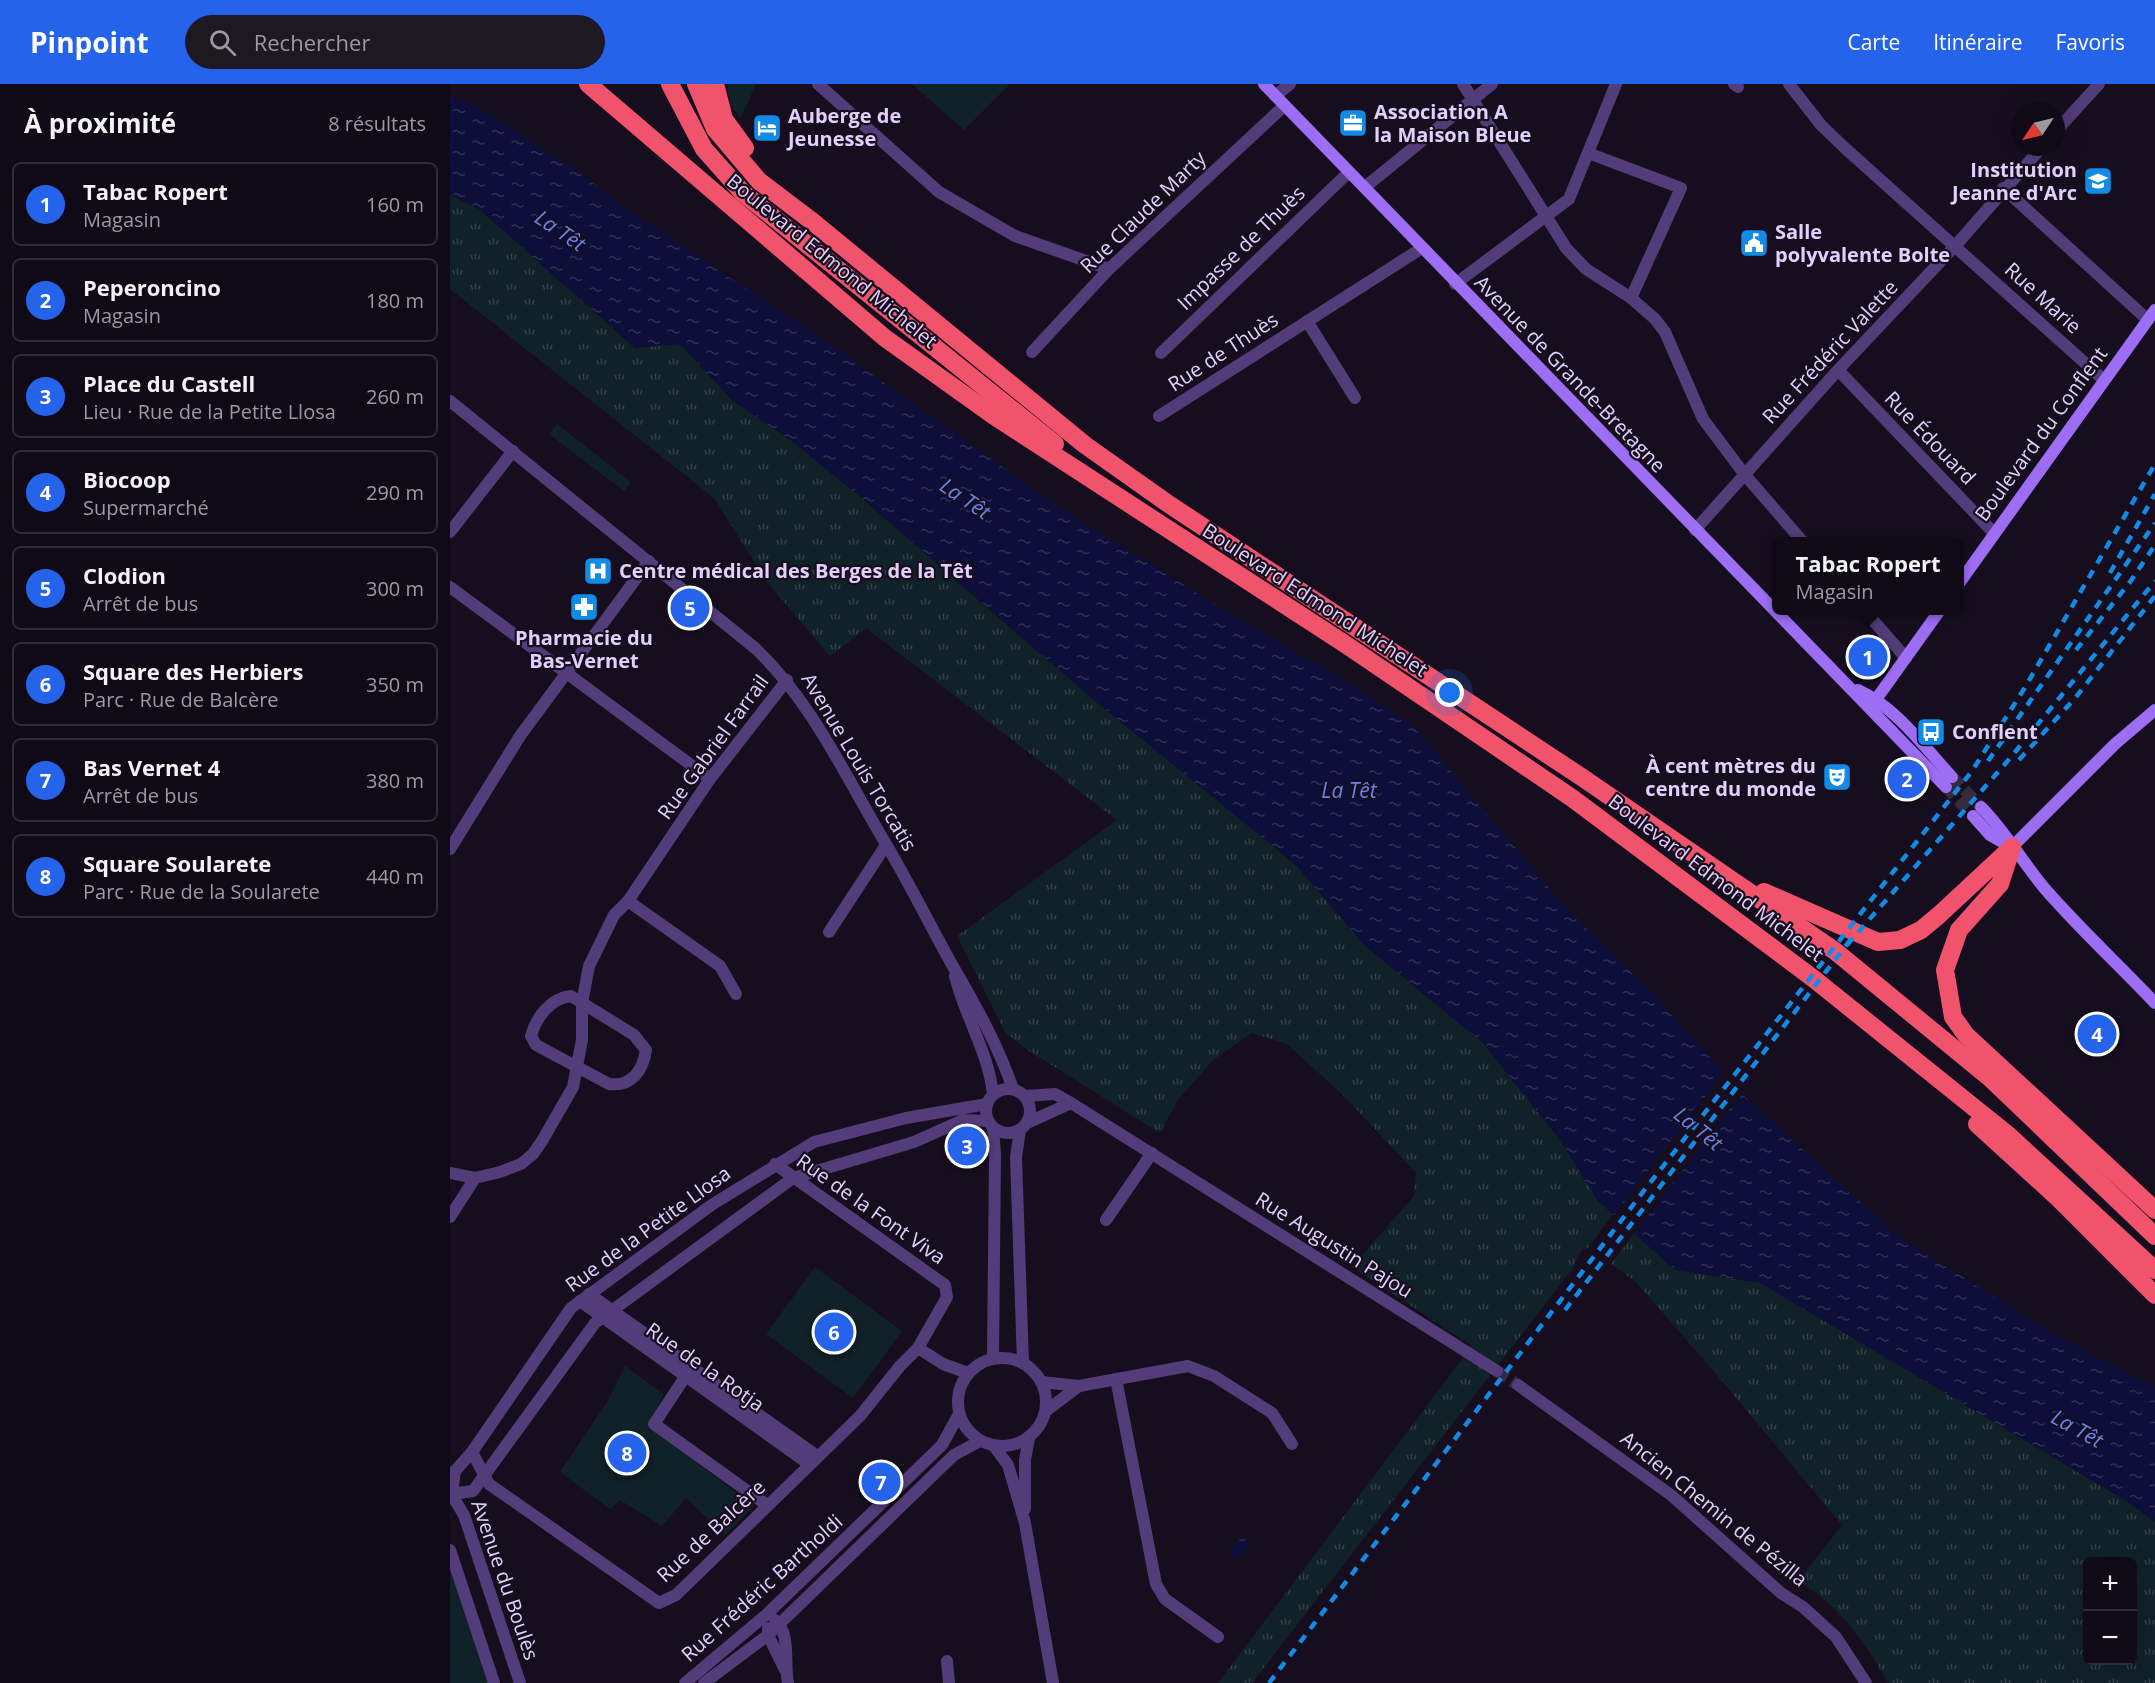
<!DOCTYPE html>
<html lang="fr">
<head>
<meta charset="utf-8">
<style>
	:root { --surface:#100a16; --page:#1e1823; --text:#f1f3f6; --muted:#9c9aa1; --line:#302b35; --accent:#2563eb }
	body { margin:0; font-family:"Open Sans",sans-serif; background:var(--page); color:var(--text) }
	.controls { position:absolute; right:18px; bottom:18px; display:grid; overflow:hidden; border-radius:9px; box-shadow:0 6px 24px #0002 }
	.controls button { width:54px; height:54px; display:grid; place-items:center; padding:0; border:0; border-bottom:2px solid var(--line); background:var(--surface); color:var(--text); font:30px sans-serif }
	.compass { position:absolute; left:1561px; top:18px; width:54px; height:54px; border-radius:50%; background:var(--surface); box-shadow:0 6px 24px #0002; rotate:235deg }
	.you { position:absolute; left:1000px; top:609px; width:21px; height:21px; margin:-15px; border:4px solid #fff; border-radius:50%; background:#1a73e8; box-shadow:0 0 0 9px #1a73e833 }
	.badge { display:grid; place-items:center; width:39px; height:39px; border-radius:50%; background:var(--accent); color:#fff; font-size:20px; font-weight:700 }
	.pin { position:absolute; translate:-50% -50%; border:3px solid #fff; box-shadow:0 2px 6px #0006 }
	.popup { position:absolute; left:1322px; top:453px; width:192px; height:78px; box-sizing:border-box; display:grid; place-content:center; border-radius:9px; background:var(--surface); filter:drop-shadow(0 2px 4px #0005); font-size:20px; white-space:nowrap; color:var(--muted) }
	.popup b { font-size:22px; color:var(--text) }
	.popup::after { content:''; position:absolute; left:50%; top:100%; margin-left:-12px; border:12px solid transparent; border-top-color:var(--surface) }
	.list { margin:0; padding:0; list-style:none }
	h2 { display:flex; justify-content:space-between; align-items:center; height:78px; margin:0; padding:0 24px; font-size:26px }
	h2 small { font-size:20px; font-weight:400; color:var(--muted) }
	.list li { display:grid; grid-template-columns:39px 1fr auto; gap:18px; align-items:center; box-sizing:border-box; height:84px; margin:0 12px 12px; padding:0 12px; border:2px solid var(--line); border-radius:9px }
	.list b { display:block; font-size:22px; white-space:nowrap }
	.list p { margin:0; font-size:20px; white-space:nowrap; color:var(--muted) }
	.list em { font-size:20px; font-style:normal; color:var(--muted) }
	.icon { flex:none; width:33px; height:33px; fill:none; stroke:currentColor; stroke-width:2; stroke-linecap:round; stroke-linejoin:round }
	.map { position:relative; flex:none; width:1705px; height:1599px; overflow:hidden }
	header { display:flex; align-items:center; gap:36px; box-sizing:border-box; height:84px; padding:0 30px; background:var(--accent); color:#fff }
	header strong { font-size:28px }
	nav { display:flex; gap:33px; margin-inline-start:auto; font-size:21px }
	.search { width:420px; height:54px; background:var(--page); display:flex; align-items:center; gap:15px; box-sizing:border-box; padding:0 21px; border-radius:33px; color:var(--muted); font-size:22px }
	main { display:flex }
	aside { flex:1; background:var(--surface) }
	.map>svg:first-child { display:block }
	.grass { fill:url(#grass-tufts); fill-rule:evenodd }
	.park { fill:#112128 }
	.water { fill:url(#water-ripples) }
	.pier { fill:#160e1e }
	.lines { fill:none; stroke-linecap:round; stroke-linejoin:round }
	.street-tunnel { stroke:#352b3f; stroke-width:12; stroke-dasharray:12 6; stroke-linecap:butt }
	.secondary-tunnel { stroke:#352b3f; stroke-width:12; stroke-dasharray:12 6; stroke-linecap:butt }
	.street { stroke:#533c7a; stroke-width:12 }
	.secondary { stroke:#9d6df4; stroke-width:12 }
	.highway { stroke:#f2536c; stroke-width:18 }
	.rail { stroke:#118be5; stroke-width:4.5; stroke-dasharray:9 8; stroke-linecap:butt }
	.labels { text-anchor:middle; stroke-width:4.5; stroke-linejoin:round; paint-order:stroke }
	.poi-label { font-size:20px; font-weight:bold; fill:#e3cffb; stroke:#160e1e; text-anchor:start }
	.street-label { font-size:20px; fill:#e3cffb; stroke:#160e1e }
	.water-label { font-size:21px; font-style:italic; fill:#6583f3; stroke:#160e1e }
</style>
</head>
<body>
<header>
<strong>Pinpoint</strong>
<div class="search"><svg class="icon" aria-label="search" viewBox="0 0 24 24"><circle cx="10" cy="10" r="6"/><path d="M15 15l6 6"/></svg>Rechercher</div>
<nav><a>Carte</a><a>Itinéraire</a><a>Favoris</a></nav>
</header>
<main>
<aside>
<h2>À proximité<small>8 résultats</small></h2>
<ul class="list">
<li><span class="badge">1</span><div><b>Tabac Ropert</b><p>Magasin</p></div><em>160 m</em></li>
<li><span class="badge">2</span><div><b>Peperoncino</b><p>Magasin</p></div><em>180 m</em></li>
<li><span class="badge">3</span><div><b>Place du Castell</b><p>Lieu · Rue de la Petite Llosa</p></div><em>260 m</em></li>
<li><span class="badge">4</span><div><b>Biocoop</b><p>Supermarché</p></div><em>290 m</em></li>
<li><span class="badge">5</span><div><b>Clodion</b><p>Arrêt de bus</p></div><em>300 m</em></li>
<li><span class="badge">6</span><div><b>Square des Herbiers</b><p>Parc · Rue de Balcère</p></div><em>350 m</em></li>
<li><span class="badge">7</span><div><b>Bas Vernet 4</b><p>Arrêt de bus</p></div><em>380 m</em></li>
<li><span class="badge">8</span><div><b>Square Soularete</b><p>Parc · Rue de la Soularete</p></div><em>440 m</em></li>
</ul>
</aside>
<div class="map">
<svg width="1705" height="1599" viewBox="0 0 1705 1599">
	<defs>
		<pattern id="grass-tufts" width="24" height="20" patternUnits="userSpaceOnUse" patternTransform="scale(1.5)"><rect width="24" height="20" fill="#112128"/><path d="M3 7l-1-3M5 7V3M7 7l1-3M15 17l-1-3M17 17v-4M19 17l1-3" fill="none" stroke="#344048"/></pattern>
		<pattern id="water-ripples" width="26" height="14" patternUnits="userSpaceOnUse" patternTransform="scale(1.5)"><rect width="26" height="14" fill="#0d0e39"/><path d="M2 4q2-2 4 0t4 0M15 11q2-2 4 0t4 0" fill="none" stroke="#303057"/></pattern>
	</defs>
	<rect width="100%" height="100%" fill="#160e1e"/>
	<g class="grass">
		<polygon points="0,111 29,125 185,264 230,260 282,316 343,358 414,416 589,569 847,782 914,861 1033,959 1110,1056 1148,1117 1163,1130 1138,1164 1132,1165 1123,1184 802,1599 768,1599 1022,1262 902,1183 964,1112 966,1089 892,1010 837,960 802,949 763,976 728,1016 710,1049 576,965 555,948 507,852 667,736 416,544 380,572 317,498 264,414 0,205"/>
		<path d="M 1184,1149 L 1225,1186 L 1311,1199 L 1681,1420 L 1705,1438 L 1705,1599 L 1438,1599 C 1415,1558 1390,1522 1348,1497 L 1392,1441 L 1267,1291 L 1186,1198 L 1161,1180 ZM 1638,1478 L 1682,1478 L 1682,1576 L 1638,1576 Z"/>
	</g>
	<g class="park">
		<path d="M 278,0 L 306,0 L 291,34 C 281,24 277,13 278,0 Z"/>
		<polygon points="462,0 560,0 514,46"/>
		<polygon points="107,340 181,398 174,407 99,350"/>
		<polygon points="365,1183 452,1247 403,1314 316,1250"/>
		<polygon points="175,1282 214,1310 198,1342 304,1422 275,1451 236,1414 212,1442 170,1416 160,1425 110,1388 157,1318"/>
		<polygon points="0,1482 37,1599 0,1599"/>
	</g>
	<g class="water">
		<polygon points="0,12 30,24 134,92 178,126 381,261 612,425 771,524 912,607 961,640 1119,827 1207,914 1295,1013 1448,1152 1603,1250 1705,1303 1705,1438 1681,1420 1311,1199 1225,1186 1148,1117 1110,1056 1033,959 914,861 847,782 646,618 414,416 343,358 282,316 230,260 185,264 29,125 0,111"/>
		<polygon points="792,1452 801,1459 788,1475 779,1469"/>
	</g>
	<polygon class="pier" points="1275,986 1294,1007 1182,1152 1162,1134 1173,1119 1191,1133 1174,1119 1248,1022 1268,1035 1249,1021"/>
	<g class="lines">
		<polyline class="street-tunnel" points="1047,1287 1068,1301"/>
		<g class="secondary-tunnel">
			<polyline points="1502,693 1531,723"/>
			<polyline points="1496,703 1523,732"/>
		</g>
		<g class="street">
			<polyline points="368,0 489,108 565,152 659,185"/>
			<polyline points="1013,0 1116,164 1136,185 1181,214 1205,235 1215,248 1253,335 1295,391 1353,458"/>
			<polyline points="1284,0 1288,3"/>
			<polyline points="1339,0 1371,41 1396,65 1654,296"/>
			<polyline points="825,12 840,0"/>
			<polyline points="1606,47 1649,0"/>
			<polyline points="1138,69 1231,104 1181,214"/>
			<polyline points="915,103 1042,0"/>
			<polyline points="1553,104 1698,236"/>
			<polyline points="1005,200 1119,115 1166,0"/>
			<polyline points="857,237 905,314"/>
			<polyline points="582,268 659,185 834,22"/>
			<polyline points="711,269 899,88"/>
			<polyline points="1388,286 1544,449"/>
			<path d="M 0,317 L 305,564 C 363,619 395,692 436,760 C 459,799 479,839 501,879 C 525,920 548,961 563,1005"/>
			<polyline points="709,332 972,164"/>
			<polyline points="1245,446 1388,286 1506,161 1592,63"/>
			<polyline points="0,448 63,367"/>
			<polyline points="0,503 260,695"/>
			<polyline points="1414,526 1456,574"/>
			<polyline points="0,765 70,652 199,477"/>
			<polyline points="178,817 270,882 286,910"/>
			<polyline points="379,848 436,761"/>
			<path d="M 505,892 C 515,933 539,969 543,1011"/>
			<path d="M 121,912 L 184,951 L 196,966 C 193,986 182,1003 159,1000 L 86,961 L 81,952 C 86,933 101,914 121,912 Z"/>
			<circle cx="558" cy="1027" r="22"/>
			<polyline points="575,1012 605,1010 621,1019 1047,1287"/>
			<polyline points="537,1020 456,1034 364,1058 263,1120 121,1224 22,1368 5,1387 2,1410 23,1407 145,1239 343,1094 464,1058 513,1036 538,1037"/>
			<polyline points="577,1039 621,1019"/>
			<polyline points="543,1044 545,1071 543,1274"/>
			<polyline points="570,1046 566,1073 573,1279"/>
			<polyline points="325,1080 495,1201 497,1213 468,1264"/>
			<polyline points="0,1089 25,1094 50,1088 71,1080 83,1070 92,1057 123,1003 132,956 132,919 139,882 164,831 178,817 260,695 337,596"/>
			<polyline points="0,1133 25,1094"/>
			<polyline points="656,1136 702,1069"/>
			<polyline points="139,1210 367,1372"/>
			<polyline points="130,1217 359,1380"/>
			<circle cx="552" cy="1318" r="44"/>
			<polyline points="235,1293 204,1340 317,1421"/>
			<polyline points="666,1295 706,1500 715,1515 768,1553"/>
			<polyline points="592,1298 629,1302 738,1282 764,1292 822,1329 842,1360"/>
			<polyline points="1068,1301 1221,1411 1331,1509 1353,1523 1386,1553 1416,1599"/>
			<polyline points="596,1327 629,1302"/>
			<polyline points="544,1362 558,1381 575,1439 603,1599"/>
			<polyline points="22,1368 39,1400 209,1519 226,1511 410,1332 450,1282 468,1264 493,1280 518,1289"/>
			<polyline points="0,1408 14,1431 70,1599"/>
			<polyline points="575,1425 575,1376 579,1354"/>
			<polyline points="0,1466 44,1599"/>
			<path d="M 325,1536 C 341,1548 334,1581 338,1599"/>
			<polyline points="318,1544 318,1551 335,1586"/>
			<polyline points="497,1577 499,1599"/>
			<polyline points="235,1599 317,1530 492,1361 509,1330"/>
			<polyline points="254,1599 318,1551 504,1371 530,1357"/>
		</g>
		<g class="secondary">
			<polyline points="814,0 1496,703"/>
			<polyline points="1510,498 1705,226"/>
			<path d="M 1408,606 C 1447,624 1474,663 1502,693"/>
			<polyline points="1422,621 1490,526"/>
			<path d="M 1531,723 C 1556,748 1573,779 1596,806 C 1630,845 1669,881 1705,919"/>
			<polyline points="1523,732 1540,751 1561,763"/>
			<polyline points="1562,763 1665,660 1705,626"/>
		</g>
		<g class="highway">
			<polyline points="138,0 435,254 544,332 895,560 1122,714 1364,895 1557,1050 1705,1186"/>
			<polyline points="220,0 254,65 293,109 605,360"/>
			<polyline points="246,0 265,45 309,97 363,138 635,361 720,421 1133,694 1385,867 1540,994 1705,1152"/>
			<polyline points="265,0 274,35 295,64"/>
			<polyline points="1562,763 1550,800 1509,846 1495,886 1503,933 1516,951 1705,1126"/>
			<polyline points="1314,808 1428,858 1450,856 1471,846 1489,831 1560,765"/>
			<polyline points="1527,1040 1607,1113 1705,1211"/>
		</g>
		<g class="rail">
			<polyline points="1660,489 1705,410"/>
			<polyline points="1626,566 1680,498 1705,461"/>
			<polyline points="1569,676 1626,613 1705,512"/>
			<polyline points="1538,677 1705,439"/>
			<polyline points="1397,861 1561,673 1705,497"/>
			<polyline points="1115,1226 1401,855"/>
			<polyline points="819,1599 1196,1104 1522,687 1574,605 1705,380"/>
		</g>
	</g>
	<defs>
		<g id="office-square" transform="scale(1.5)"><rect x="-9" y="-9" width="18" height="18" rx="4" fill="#118be5" stroke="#160e1e"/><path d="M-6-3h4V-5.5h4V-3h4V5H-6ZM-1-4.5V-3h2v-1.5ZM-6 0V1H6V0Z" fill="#fff"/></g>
		<g id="hotel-square" transform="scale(1.5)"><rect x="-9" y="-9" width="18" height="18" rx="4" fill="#118be5" stroke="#160e1e"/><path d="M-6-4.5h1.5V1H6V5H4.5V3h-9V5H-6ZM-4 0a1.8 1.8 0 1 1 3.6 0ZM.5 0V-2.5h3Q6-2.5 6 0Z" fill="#fff"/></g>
		<g id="school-square" transform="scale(1.5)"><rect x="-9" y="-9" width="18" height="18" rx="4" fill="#118be5" stroke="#160e1e"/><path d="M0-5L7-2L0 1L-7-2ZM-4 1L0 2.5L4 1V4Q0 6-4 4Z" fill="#fff"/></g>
		<g id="civic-square" transform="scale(1.5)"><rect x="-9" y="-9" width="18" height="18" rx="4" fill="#118be5" stroke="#160e1e"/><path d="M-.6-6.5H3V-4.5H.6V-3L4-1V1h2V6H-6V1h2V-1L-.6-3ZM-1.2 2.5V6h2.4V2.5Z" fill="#fff"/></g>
		<g id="hospital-square" transform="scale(1.5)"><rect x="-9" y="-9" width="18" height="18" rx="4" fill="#118be5" stroke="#160e1e"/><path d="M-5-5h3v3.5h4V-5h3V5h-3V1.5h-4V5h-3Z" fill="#fff"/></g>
		<g id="pharmacy-square" transform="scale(1.5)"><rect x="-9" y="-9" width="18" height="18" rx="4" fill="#118be5" stroke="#160e1e"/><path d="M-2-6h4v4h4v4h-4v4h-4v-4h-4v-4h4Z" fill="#fff"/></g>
		<g id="bus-square" transform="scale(1.5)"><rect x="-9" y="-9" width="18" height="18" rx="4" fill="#118be5" stroke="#160e1e"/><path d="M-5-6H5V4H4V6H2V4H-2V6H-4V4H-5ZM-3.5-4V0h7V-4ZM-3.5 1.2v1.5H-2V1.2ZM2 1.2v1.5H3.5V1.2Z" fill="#fff"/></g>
		<g id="theatre-square" transform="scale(1.5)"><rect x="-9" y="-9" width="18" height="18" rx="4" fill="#118be5" stroke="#160e1e"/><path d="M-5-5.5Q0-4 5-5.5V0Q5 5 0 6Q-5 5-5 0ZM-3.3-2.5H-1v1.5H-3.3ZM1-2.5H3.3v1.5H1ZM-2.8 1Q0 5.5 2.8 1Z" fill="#fff"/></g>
	</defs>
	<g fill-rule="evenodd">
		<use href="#office-square" x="903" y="39"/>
		<use href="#hotel-square" x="317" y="44"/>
		<use href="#school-square" x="1648" y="97"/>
		<use href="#civic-square" x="1304" y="159"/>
		<use href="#hospital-square" x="148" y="487"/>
		<use href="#pharmacy-square" x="134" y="523"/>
		<use href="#bus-square" x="1481" y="648"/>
		<use href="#theatre-square" x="1387" y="693"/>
	</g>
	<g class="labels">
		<g class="poi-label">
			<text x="924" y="35">Association A<tspan x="924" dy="23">la Maison Bleue</tspan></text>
			<text x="338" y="39">Auberge de<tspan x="338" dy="23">Jeunesse</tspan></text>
			<text x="1627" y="93" text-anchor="end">Institution<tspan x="1627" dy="23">Jeanne d'Arc</tspan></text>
			<text x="1325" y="155">Salle<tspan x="1325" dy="23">polyvalente Bolte</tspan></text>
			<text x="169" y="494">Centre médical des Berges de la Têt</text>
			<text x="134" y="561" text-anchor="middle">Pharmacie du<tspan x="134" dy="23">Bas-Vernet</tspan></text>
			<text x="1502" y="655">Conflent</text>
			<text x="1366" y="689" text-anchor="end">À cent mètres du<tspan x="1366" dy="23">centre du monde</tspan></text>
		</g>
		<g class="street-label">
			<text transform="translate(693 128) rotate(-44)" y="7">Rue Claude Marty</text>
			<text transform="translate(791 164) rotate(-44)" y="7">Impasse de Thuès</text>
			<text transform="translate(382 177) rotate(39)" y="7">Boulevard Edmond Michelet</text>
			<text transform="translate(1593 214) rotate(42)" y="7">Rue Marie</text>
			<text transform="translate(773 268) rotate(-33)" y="7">Rue de Thuès</text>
			<text transform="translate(1380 268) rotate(-47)" y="7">Rue Frédéric Valette</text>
			<text transform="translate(1120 290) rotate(46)" y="7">Avenue de Grande-Bretagne</text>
			<text transform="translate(1591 350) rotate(-54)" y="7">Boulevard du Conflent</text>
			<text transform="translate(1480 354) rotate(46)" y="7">Rue Édouard</text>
			<text transform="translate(865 516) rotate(33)" y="7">Boulevard Edmond Michelet</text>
			<text transform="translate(263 663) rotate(-54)" y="7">Rue Gabriel Farrail</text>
			<text transform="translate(409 678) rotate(59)" y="7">Avenue Louis Torcatis</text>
			<text transform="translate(1266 794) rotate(37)" y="7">Boulevard Edmond Michelet</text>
			<text transform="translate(421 1125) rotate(35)" y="7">Rue de la Font Viva</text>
			<text transform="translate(198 1145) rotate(-36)" y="7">Rue de la Petite Llosa</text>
			<text transform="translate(884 1161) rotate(32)" y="7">Rue Augustin Pajou</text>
			<text transform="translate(255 1283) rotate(35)" y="7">Rue de la Rotja</text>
			<text transform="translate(1264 1425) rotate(39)" y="7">Ancien Chemin de Pézilla</text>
			<text transform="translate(261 1447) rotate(-43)" y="7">Rue de Balcère</text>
			<text transform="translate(55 1496) rotate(71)" y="7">Avenue du Boulès</text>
			<text transform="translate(312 1504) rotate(-42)" y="7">Rue Frédéric Bartholdi</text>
		</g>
		<g class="water-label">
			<text transform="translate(110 147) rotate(34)" y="7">La Têt</text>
			<text transform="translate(515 415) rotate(34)" y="7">La Têt</text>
			<text x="899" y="714">La Têt</text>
			<text transform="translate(1248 1045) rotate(39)" y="7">La Têt</text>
			<text transform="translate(1627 1345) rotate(29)" y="7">La Têt</text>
		</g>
	</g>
</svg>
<div class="controls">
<button>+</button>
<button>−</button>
</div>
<svg class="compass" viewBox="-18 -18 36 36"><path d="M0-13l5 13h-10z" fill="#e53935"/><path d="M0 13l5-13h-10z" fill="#9c9aa1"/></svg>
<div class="you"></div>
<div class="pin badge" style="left:1418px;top:573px">1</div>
<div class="popup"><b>Tabac Ropert</b>Magasin</div>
<div class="pin badge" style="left:1457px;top:695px">2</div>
<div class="pin badge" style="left:517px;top:1062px">3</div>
<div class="pin badge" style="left:1647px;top:950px">4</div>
<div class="pin badge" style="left:240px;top:524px">5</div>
<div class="pin badge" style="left:384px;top:1248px">6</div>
<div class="pin badge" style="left:431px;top:1398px">7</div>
<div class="pin badge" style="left:177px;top:1369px">8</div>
</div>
</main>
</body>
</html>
